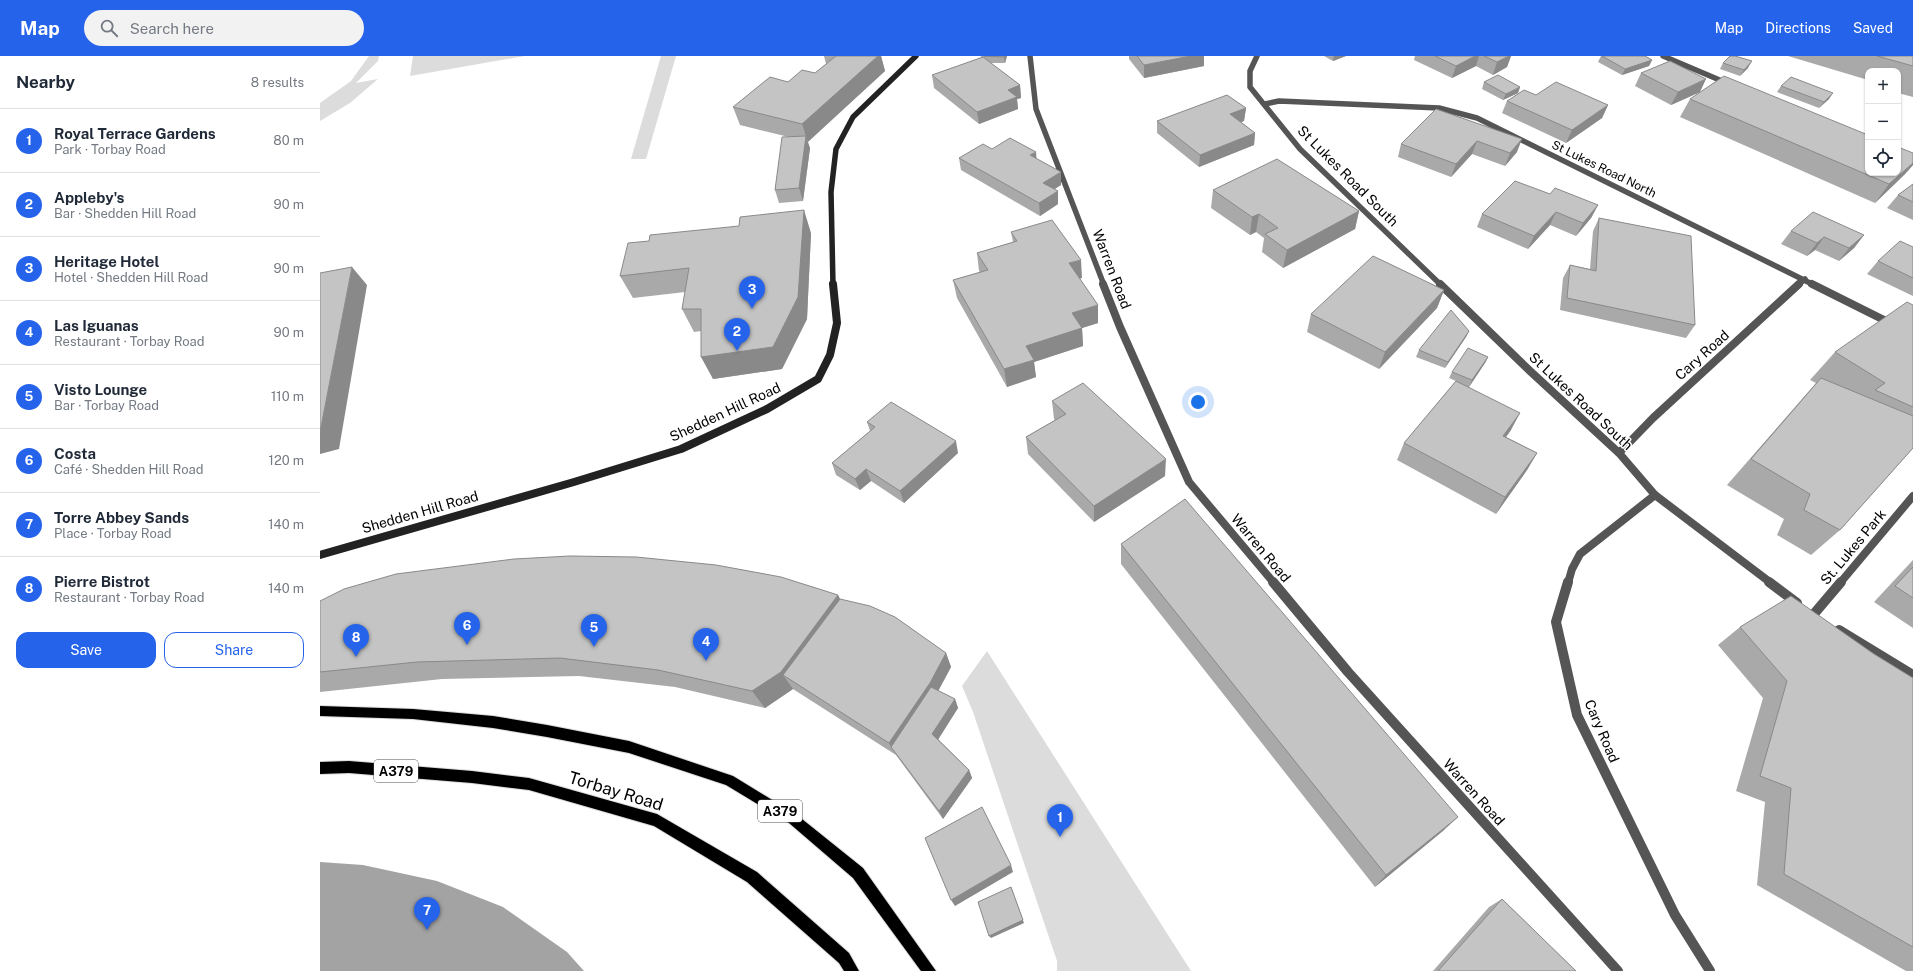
<!DOCTYPE html>
<html lang="en">
<head>
<meta charset="utf-8">
<style>
	:root { --surface:#fff; --page:#f2f2f3; --text:#1f2937; --muted:#747a83; --line:#e0e1e3; --accent:#2563eb }
	body { margin:0; font-family:"Public Sans",sans-serif; background:var(--page); color:var(--text) }
	.controls { position:absolute; right:12px; top:12px; display:grid; overflow:hidden; border-radius:8px; box-shadow:0 1px 3px #0004 }
	.controls button { width:36px; height:36px; display:grid; place-items:center; padding:0; border:0; border-bottom:1px solid var(--line); background:var(--surface); color:var(--text); font:20px sans-serif }
	.you { position:absolute; left:878px; top:346px; width:14px; height:14px; margin:-10px; border:3px solid #fff; border-radius:50%; background:#1a73e8; box-shadow:0 0 0 6px #1a73e833 }
	.badge { display:grid; place-items:center; width:26px; height:26px; border-radius:50%; background:var(--accent); color:#fff; font-size:13px; font-weight:700 }
	.pin { position:absolute; translate:-50% -33px; filter:drop-shadow(0 1px 2px #0008) }
	.pin::after { content:''; position:absolute; top:21px; width:14px; height:12px; background:inherit; clip-path:polygon(0 0,100% 0,50% 100%) }
	.list { margin:0; padding:0; list-style:none }
	h2 { display:flex; justify-content:space-between; align-items:center; height:52px; margin:0; padding:0 16px; font-size:17px }
	h2 small { font-size:13px; font-weight:400; color:var(--muted) }
	.list li { display:grid; grid-template-columns:26px 1fr auto; gap:12px; align-items:center; box-sizing:border-box; height:64px; padding:0 16px; border-top:1px solid var(--line) }
	.list b { display:block; font-size:15px; white-space:nowrap }
	.list p { margin:0; font-size:13px; white-space:nowrap; color:var(--muted) }
	.list em { font-size:13px; font-style:normal; color:var(--muted) }
	.actions { display:flex; gap:8px; padding:12px 16px }
	.actions a { flex:1; padding:9px 0; border:1px solid var(--accent); border-radius:12px; text-align:center; font-size:14px; color:var(--accent) }
	.actions .main { background:var(--accent); color:#fff }
	.icon { flex:none; width:22px; height:22px; fill:none; stroke:currentColor; stroke-width:2; stroke-linecap:round; stroke-linejoin:round }
	.map { position:relative; flex:none; width:1593px; height:915px; overflow:hidden }
	header { display:flex; align-items:center; gap:24px; box-sizing:border-box; height:56px; padding:0 20px; background:var(--accent); color:#fff }
	header strong { font-size:19px }
	nav { display:flex; gap:22px; margin-inline-start:auto; font-size:14px }
	.search { width:280px; height:36px; background:var(--page); display:flex; align-items:center; gap:10px; box-sizing:border-box; padding:0 14px; border-radius:22px; color:var(--muted); font-size:15px }
	main { display:flex }
	aside { flex:1; background:var(--surface) }
	.map>svg:first-child { display:block }
	.green { fill:#dcdcdc }
	.water { fill:#a3a3a3 }
	.lines { fill:none; stroke-linecap:round; stroke-linejoin:round }
	.primary-casing { stroke:#dbdbdb; stroke-width:2 }
	.street-far2 { stroke:#555; stroke-width:5.5 }
	.street-far1 { stroke:#555; stroke-width:8 }
	.street { stroke:#555; stroke-width:10 }
	.secondary-far1 { stroke:#222; stroke-width:5.5 }
	.secondary { stroke:#222; stroke-width:8 }
	.primary { fill:#000; fill-rule:evenodd }
	.wall { fill:#a9a9a9 }
	.shaded-wall { fill:#898989 }
	.building { fill:#c4c4c4; stroke:#898989 }
	.labels { text-anchor:middle; stroke-width:3; stroke-linejoin:round; paint-order:stroke }
	.far-street-label { font-size:12px; fill:#000; stroke:#fff }
	.shield { fill:#fff; stroke:#4c4c4c; stroke-width:1 }
	.shield-label { font-size:13px; font-weight:bold; fill:#000 }
	.street-label { font-size:14px; fill:#000; stroke:#fff }
	.near-street-label { font-size:17px; fill:#000; stroke:#fff }
</style>
</head>
<body>
<header>
<strong>Map</strong>
<div class="search"><svg class="icon" aria-label="search" viewBox="0 0 24 24"><circle cx="10" cy="10" r="6"/><path d="M15 15l6 6"/></svg>Search here</div>
<nav><a>Map</a><a>Directions</a><a>Saved</a></nav>
</header>
<main>
<aside>
<h2>Nearby<small>8 results</small></h2>
<ul class="list">
<li><span class="badge">1</span><div><b>Royal Terrace Gardens</b><p>Park · Torbay Road</p></div><em>80 m</em></li>
<li><span class="badge">2</span><div><b>Appleby's</b><p>Bar · Shedden Hill Road</p></div><em>90 m</em></li>
<li><span class="badge">3</span><div><b>Heritage Hotel</b><p>Hotel · Shedden Hill Road</p></div><em>90 m</em></li>
<li><span class="badge">4</span><div><b>Las Iguanas</b><p>Restaurant · Torbay Road</p></div><em>90 m</em></li>
<li><span class="badge">5</span><div><b>Visto Lounge</b><p>Bar · Torbay Road</p></div><em>110 m</em></li>
<li><span class="badge">6</span><div><b>Costa</b><p>Café · Shedden Hill Road</p></div><em>120 m</em></li>
<li><span class="badge">7</span><div><b>Torre Abbey Sands</b><p>Place · Torbay Road</p></div><em>140 m</em></li>
<li><span class="badge">8</span><div><b>Pierre Bistrot</b><p>Restaurant · Torbay Road</p></div><em>140 m</em></li>
</ul>
<div class="actions"><a class="main">Save</a><a>Share</a></div>
</aside>
<div class="map">
<svg width="1593" height="915" viewBox="0 0 1593 915">
	<rect width="100%" height="100%" fill="#fff"/>
	<g class="green">
		<polygon points="49,0 59,0 58,5 36,27 58,23 30,47 0,65 0,47 31,25"/>
		<polygon points="93,0 205,0 90,20"/>
		<polygon points="341,0 356,0 326,103 311,103"/>
		<polygon points="667,595 871,915 737,915 737,905 653,656 642,630"/>
	</g>
	<polygon class="water" points="0,806 43,809 117,825 183,851 247,896 264,915 0,915"/>
	<g class="lines">
		<g class="primary-casing">
			<g id="primary">
				<polygon points="0,650 93,653 173,660 227,669 309,685 413,720 477,759 543,812 616,915 601,915 533,822 469,767 406,729 309,697 227,681 173,672 93,663 0,660"/>
				<polygon points="29,705 152,715 209,722 337,758 437,816 529,897 539,915 524,915 519,907 427,826 334,770 209,734 152,727 29,717 0,718 0,706"/>
			</g>
		</g>
		<g class="street-far2">
			<polyline points="710,0 716,53 784,229"/>
			<polyline points="937,0 930,15 930,31 980,93 1121,229"/>
			<polyline points="1343,0 1409,28"/>
			<polyline points="945,48 959,45 1119,52 1157,62 1494,229"/>
			<polyline points="1478,229 1485,223"/>
		</g>
		<g class="street-far1">
			<polyline points="783,228 800,271 869,426 954,527"/>
			<polyline points="1120,228 1210,315 1299,397 1335,439 1451,527"/>
			<polyline points="1492,228 1572,268"/>
			<polyline points="1299,397 1333,362 1479,228"/>
			<polyline points="1248,527 1252,513 1260,498 1335,439"/>
			<polyline points="1520,527 1593,440"/>
		</g>
		<g class="street">
			<polyline points="953,526 1028,616 1298,915"/>
			<polyline points="1248,526 1236,566 1257,659 1355,859 1390,915"/>
			<polyline points="1449,526 1477,547"/>
			<polyline points="1493,559 1521,526"/>
			<polyline points="1519,574 1593,619"/>
		</g>
		<polyline class="secondary-far1" points="513,229 511,136 516,93 533,61 596,0"/>
		<polyline class="secondary" points="0,499 254,426 361,393 447,353 498,323 510,299 517,267 513,228"/>
		<use href="#primary" class="primary"/>
	</g>
	<g class="wall">
		<polygon points="504,0 561,0 565,15 487,86 490,92 483,145 459,147 455,134 469,81 420,69 413,51 468,26 495,17 506,8"/>
		<polygon points="661,0 687,0 685,7 670,7 700,29 701,42 697,43 698,53 659,68 614,32 612,19 661,2"/>
		<polygon points="809,0 884,0 884,10 824,22 809,3"/>
		<polygon points="1004,0 1026,0 1013,5"/>
		<polygon points="1095,0 1191,0 1187,11 1173,19 1156,10 1132,22 1094,4"/>
		<polygon points="1281,0 1325,0 1332,4 1329,10 1302,19 1278,6"/>
		<polygon points="1468,0 1593,0 1593,41 1578,37 1578,15 1548,15 1548,24"/>
		<polygon points="1403,7 1428,12 1420,20 1400,13"/>
		<polygon points="1321,17 1380,36 1351,49 1315,30"/>
		<polygon points="1164,26 1200,31 1198,37 1183,44 1162,33"/>
		<polygon points="1461,30 1509,43 1499,52 1457,36"/>
		<polygon points="1216,39 1288,49 1282,62 1246,87 1182,57 1187,45"/>
		<polygon points="1370,43 1593,97 1593,109 1585,118 1555,147 1360,61"/>
		<polygon points="926,52 924,65 921,66 935,77 934,89 879,111 837,77 837,65"/>
		<polygon points="1116,53 1197,96 1185,110 1152,98 1131,121 1078,101 1081,88"/>
		<polygon points="672,93 717,103 741,116 741,129 734,133 738,135 738,148 720,160 641,114 639,102"/>
		<polygon points="1593,128 1593,164 1567,152 1578,139"/>
		<polygon points="893,134 1039,155 1035,173 963,212 942,196 944,182 936,176 930,179 891,152"/>
		<polygon points="1230,138 1278,149 1271,162 1256,180 1230,169 1208,193 1157,171 1162,158"/>
		<polygon points="1279,162 1375,269 1366,282 1240,254 1243,222 1250,209 1270,213 1273,175"/>
		<polygon points="1471,175 1544,179 1534,192 1519,205 1495,194 1487,200 1461,188"/>
		<polygon points="691,176 762,222 760,222 778,267 762,272 763,290 714,306 716,321 687,331 637,242 633,224 660,216 659,215 657,197 693,186"/>
		<polygon points="491,177 487,263 462,313 393,323 381,275 374,276 362,253 365,236 313,242 300,220 329,185"/>
		<polygon points="1593,191 1593,240 1547,218 1558,205"/>
		<polygon points="1124,234 1117,252 1059,313 987,276 991,258"/>
		<polygon points="1593,249 1593,392 1520,474 1491,499 1457,479 1464,463 1407,429 1496,327 1490,324 1515,296"/>
		<polygon points="1149,275 1146,281 1125,312 1096,301 1099,294"/>
		<polygon points="1168,301 1165,307 1149,331 1191,374 1186,381 1217,397 1207,414 1176,458 1077,404 1084,387 1136,325 1129,322 1132,316"/>
		<polygon points="732,345 845,420 774,466 708,398 706,381 735,364 734,363"/>
		<polygon points="547,366 638,397 584,447 551,425 540,434 516,419 512,407 550,375"/>
		<polygon points="801,488 1124,774 1055,831 801,508"/>
		<polygon points="1593,504 1593,572 1554,546"/>
		<polygon points="518,539 520,543 626,597 631,611 618,635 635,643 638,652 618,683 649,714 652,722 623,763 576,699 473,633 445,652 355,631 259,620 122,623 0,636 0,545"/>
		<polygon points="1420,571 1554,598 1593,622 1593,915 1586,915 1437,829 1445,746 1416,735 1443,642 1398,589"/>
		<polygon points="1182,843 1256,915 1113,915 1169,851"/>
	</g>
	<g class="shaded-wall">
		<polygon points="558,0 561,0 565,15 488,86 482,68"/>
		<polygon points="684,0 687,0 685,7 684,1"/>
		<polygon points="871,0 884,0 884,10 824,22 824,9"/>
		<polygon points="1014,0 1026,0 1013,5"/>
		<polygon points="1155,0 1159,0 1156,10 1132,22 1136,10"/>
		<polygon points="1189,0 1191,0 1187,11 1173,19 1177,6"/>
		<polygon points="1332,4 1329,10 1302,19 1305,13"/>
		<polygon points="1432,5 1428,12 1420,20 1424,14"/>
		<polygon points="1386,23 1380,36 1351,49 1358,36"/>
		<polygon points="700,29 701,42 697,43 698,53 659,68 657,56 688,34"/>
		<polygon points="1200,31 1198,37 1183,44 1186,38"/>
		<polygon points="1513,37 1509,43 1499,52 1504,46"/>
		<polygon points="1288,49 1282,62 1246,87 1252,74"/>
		<polygon points="926,52 924,65 909,71 910,58"/>
		<polygon points="935,77 934,89 879,111 880,99"/>
		<polygon points="486,80 490,92 483,145 479,132"/>
		<polygon points="1202,83 1197,96 1185,110 1190,97"/>
		<polygon points="1157,85 1152,98 1131,121 1136,108"/>
		<polygon points="716,96 717,108 710,99"/>
		<polygon points="1593,107 1593,109 1585,118 1555,147 1569,128"/>
		<polygon points="741,116 741,129 724,140 723,127"/>
		<polygon points="738,135 738,148 720,160 719,147"/>
		<polygon points="1278,149 1271,162 1256,180 1263,167"/>
		<polygon points="484,154 491,177 487,263 462,313 393,323 381,301"/>
		<polygon points="1039,155 1035,173 963,212 967,194"/>
		<polygon points="1236,156 1230,169 1208,193 1214,180"/>
		<polygon points="939,158 936,176 930,179 932,161"/>
		<polygon points="1544,179 1534,192 1519,205 1529,192"/>
		<polygon points="1504,181 1495,194 1487,200 1497,187"/>
		<polygon points="761,204 762,222 750,225 749,207"/>
		<polygon points="32,211 47,229 19,393 0,398 0,376"/>
		<polygon points="1124,234 1117,252 1059,313 1065,296"/>
		<polygon points="778,249 778,267 762,272 763,290 714,306 716,321 687,331 684,313 706,290 752,257"/>
		<polygon points="1149,275 1146,281 1125,312 1128,306"/>
		<polygon points="1168,301 1165,307 1149,331 1152,324"/>
		<polygon points="1200,357 1191,374 1174,397 1183,380"/>
		<polygon points="636,385 638,397 584,447 580,435"/>
		<polygon points="1217,397 1207,414 1176,458 1185,441"/>
		<polygon points="846,403 845,420 774,466 774,450"/>
		<polygon points="546,413 551,425 540,434 535,423"/>
		<polygon points="518,539 527,558 463,619 473,633 445,652 432,635"/>
		<polygon points="626,597 631,611 615,641 571,691 569,687"/>
		<polygon points="635,643 638,652 616,687 612,678"/>
		<polygon points="649,714 652,722 623,763 619,755"/>
		<polygon points="1138,761 1124,774 1055,831 1066,819"/>
		<polygon points="691,809 693,816 635,850 631,844"/>
		<polygon points="691,831 704,867 671,882 669,880"/>
	</g>
	<g class="building">
		<polygon points="516,0 558,0 482,68 413,51 450,21 468,26 482,14 495,17"/>
		<polygon points="664,0 684,0 684,1"/>
		<polygon points="817,0 871,0 824,9"/>
		<polygon points="1115,0 1155,0 1136,10"/>
		<polygon points="1164,0 1189,0 1177,6"/>
		<polygon points="1282,0 1325,0 1332,4 1305,13"/>
		<polygon points="1410,0 1415,0 1432,5 1424,14 1403,7"/>
		<polygon points="1557,0 1593,0 1593,10"/>
		<polygon points="663,1 700,29 688,34 697,41 657,56 612,19"/>
		<polygon points="1350,5 1386,23 1358,36 1321,17"/>
		<polygon points="1178,19 1200,31 1186,38 1164,26"/>
		<polygon points="1404,20 1548,79 1548,117 1578,117 1578,91 1593,97 1593,107 1569,128 1370,43"/>
		<polygon points="1471,21 1513,37 1504,46 1461,30"/>
		<polygon points="1236,26 1288,49 1252,74 1187,45 1204,34 1216,39"/>
		<polygon points="907,39 926,52 910,58 935,77 880,99 837,65"/>
		<polygon points="1116,53 1202,83 1190,97 1157,85 1136,108 1081,88"/>
		<polygon points="486,80 479,132 455,134 462,81"/>
		<polygon points="690,82 716,96 710,99 741,116 723,127 738,135 719,147 639,102 663,88 672,93"/>
		<polygon points="957,103 1039,155 967,194 945,178 958,172 939,158 932,161 893,134"/>
		<polygon points="1195,125 1230,138 1235,132 1278,149 1263,167 1236,156 1214,180 1162,158"/>
		<polygon points="1593,128 1593,146 1578,139"/>
		<polygon points="484,154 478,241 453,291 381,301 381,253 362,253 369,212 300,220 308,187 329,185 330,179 419,170 420,161"/>
		<polygon points="1493,156 1544,179 1529,192 1504,181 1497,187 1471,175"/>
		<polygon points="1279,162 1371,180 1375,269 1247,242 1250,209 1276,215"/>
		<polygon points="732,164 761,204 749,207 778,249 752,257 762,272 706,290 714,304 684,313 633,224 668,214 657,197 697,185 691,176"/>
		<polygon points="1580,185 1593,191 1593,222 1558,205"/>
		<polygon points="1053,200 1124,234 1065,296 991,258"/>
		<polygon points="32,211 0,376 0,217"/>
		<polygon points="1587,246 1593,249 1593,351 1555,334 1565,327 1515,296"/>
		<polygon points="1131,254 1149,275 1128,306 1099,294"/>
		<polygon points="1148,292 1168,301 1152,324 1132,316"/>
		<polygon points="1501,322 1593,360 1593,392 1520,474 1484,454 1490,438 1431,403"/>
		<polygon points="1136,325 1200,357 1183,380 1217,397 1185,441 1084,387"/>
		<polygon points="763,327 846,403 774,450 706,381 746,358 732,345"/>
		<polygon points="571,346 636,385 580,435 546,413 535,423 512,407 555,371 547,366"/>
		<polygon points="865,443 1138,761 1066,819 801,488"/>
		<polygon points="250,500 316,501 396,509 461,521 518,539 461,616 432,635 338,614 240,602 97,606 0,616 0,545 24,533 76,518 194,503"/>
		<polygon points="1593,511 1593,542 1575,530"/>
		<polygon points="1471,540 1554,598 1593,622 1593,891 1464,818 1471,732 1440,720 1467,625 1420,571"/>
		<polygon points="520,543 550,550 575,561 626,597 610,627 569,687 463,619"/>
		<polygon points="611,631 635,643 612,678 649,714 619,755 571,691"/>
		<polygon points="662,751 691,809 631,844 605,782"/>
		<polygon points="691,831 703,864 669,880 658,846"/>
		<polygon points="1182,843 1256,915 1118,915"/>
	</g>
	<g class="labels">
		<g class="far-street-label">
			<text transform="translate(1284 113) rotate(26)" y="4">St Lukes Road North</text>
		</g>
		<g class="shield">
			<rect x="54" y="704" width="44" height="22" rx="3"/>
			<rect x="438" y="744" width="44" height="22" rx="3"/>
		</g>
		<g class="shield-label">
			<text x="76" y="720">A379</text>
			<text x="460" y="760">A379</text>
		</g>
		<g class="street-label">
			<text transform="translate(1028 120) rotate(45)" y="5">St Lukes Road South</text>
			<text transform="translate(792 213) rotate(69)" y="5">Warren Road</text>
			<text transform="translate(1382 299) rotate(-42)" y="5">Cary Road</text>
			<text transform="translate(1261 345) rotate(43)" y="5">St Lukes Road South</text>
			<text transform="translate(405 356) rotate(-25)" y="5">Shedden Hill Road</text>
			<text transform="translate(100 456) rotate(-16)" y="5">Shedden Hill Road</text>
			<text transform="translate(1533 491) rotate(-50)" y="5">St. Lukes Park</text>
			<text transform="translate(941 492) rotate(50)" y="5">Warren Road</text>
			<text transform="translate(1282 675) rotate(67)" y="5">Cary Road</text>
			<text transform="translate(1154 736) rotate(48)" y="5">Warren Road</text>
		</g>
		<g class="near-street-label">
			<text transform="translate(296 735) rotate(17)" y="6">Torbay Road</text>
		</g>
	</g>
</svg>
<div class="controls">
<button>+</button>
<button>−</button>
<button><svg class="icon" aria-label="locate" viewBox="0 0 24 24"><circle cx="12" cy="12" r="6"/><path d="M12 2v4M12 18v4M2 12h4M18 12h4"/></svg></button>
</div>
<div class="you"></div>
<div class="pin badge" style="left:740px;top:781px">1</div>
<div class="pin badge" style="left:417px;top:295px">2</div>
<div class="pin badge" style="left:432px;top:253px">3</div>
<div class="pin badge" style="left:386px;top:605px">4</div>
<div class="pin badge" style="left:274px;top:591px">5</div>
<div class="pin badge" style="left:147px;top:589px">6</div>
<div class="pin badge" style="left:107px;top:874px">7</div>
<div class="pin badge" style="left:36px;top:601px">8</div>
</div>
</main>
</body>
</html>
